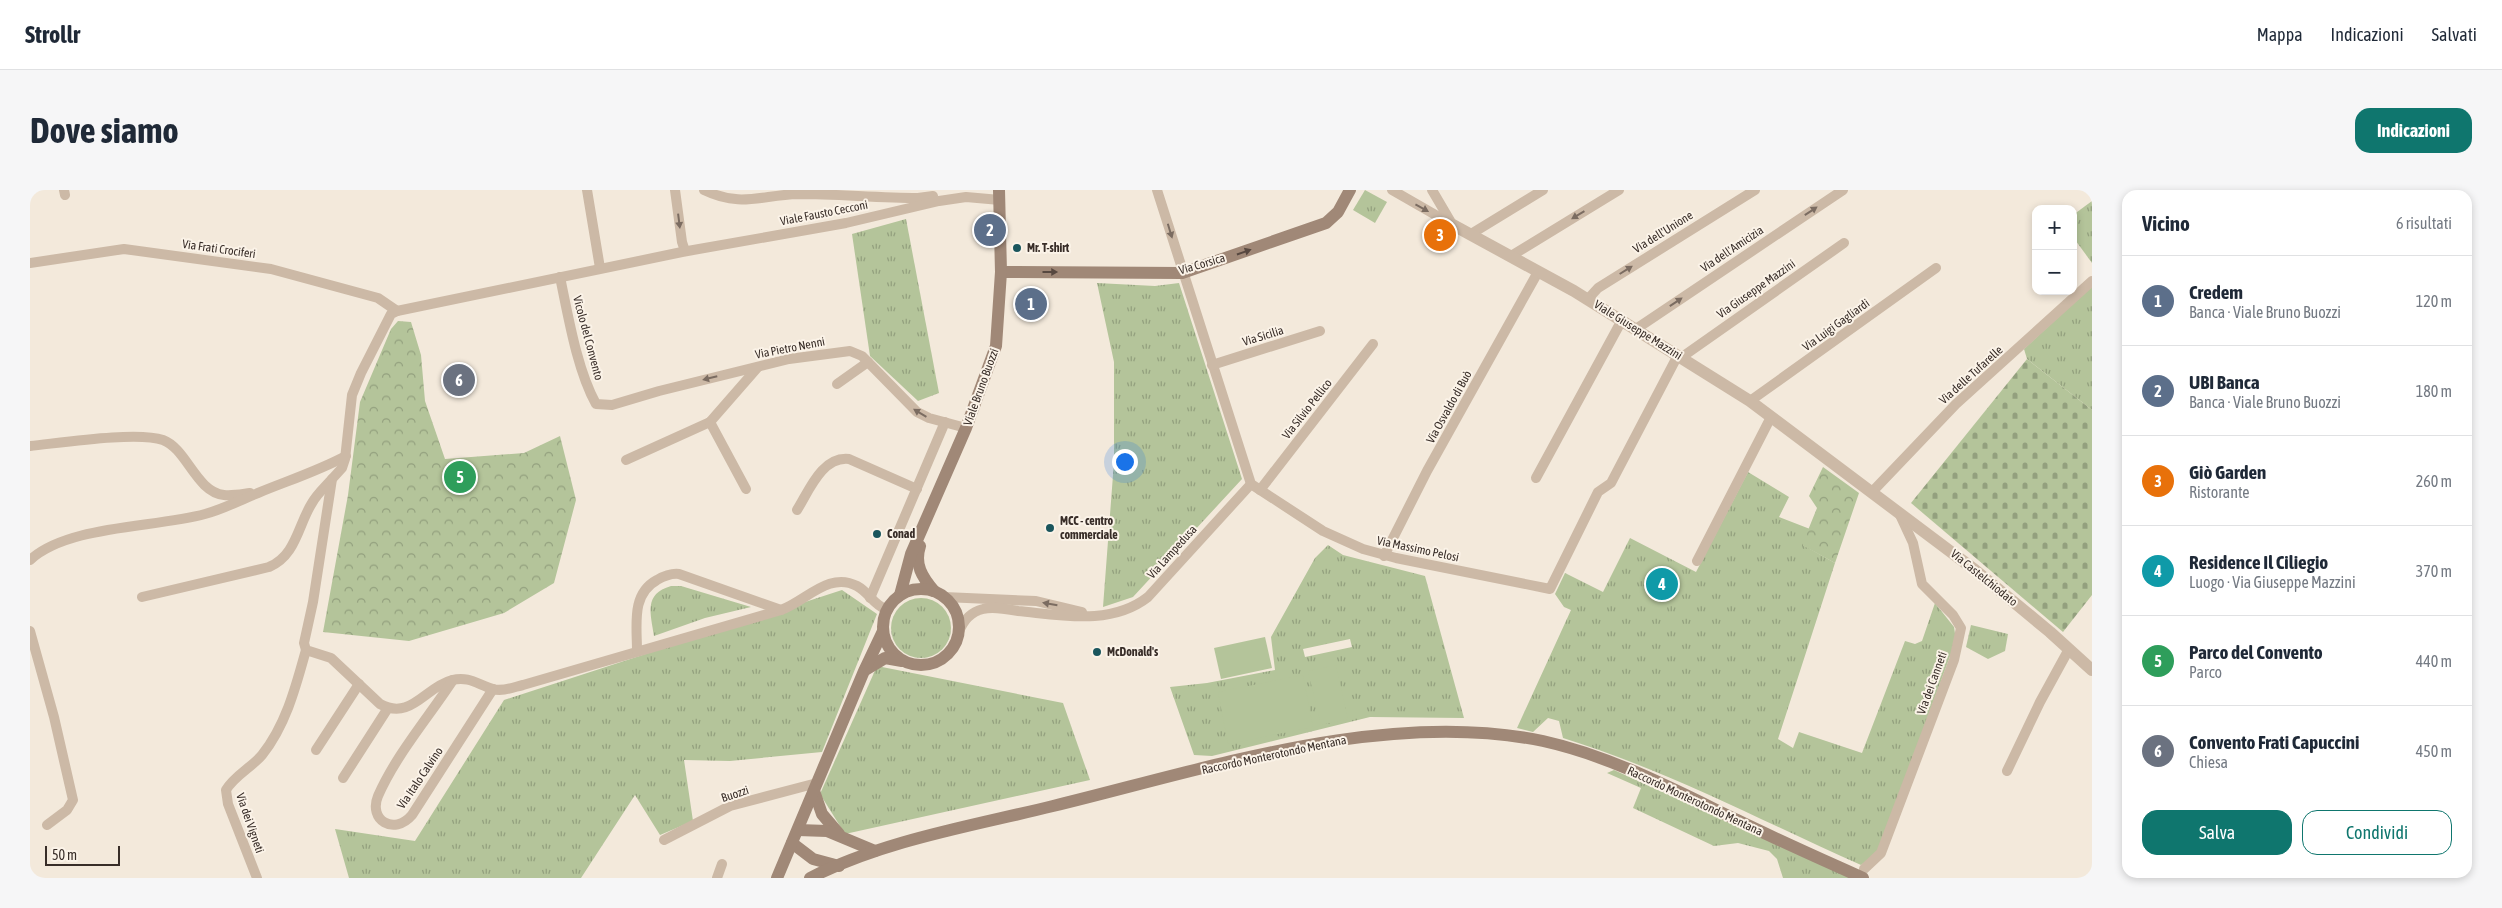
<!DOCTYPE html>
<html lang="it">
<head>
<meta charset="utf-8">
<style>
	:root { --surface:#fff; --page:#f6f6f7; --text:#1f2937; --muted:#747a83; --line:#e0e1e3; --accent:#0f766e }
	body { margin:0; font-family:"Asap Condensed",sans-serif; background:var(--page); color:var(--text) }
	.controls { position:absolute; right:15px; top:15px; display:grid; overflow:hidden; border-radius:10px; box-shadow:0 2px 8px #0003 }
	.controls button { width:45px; height:45px; display:grid; place-items:center; padding:0; border:0; border-bottom:1px solid var(--line); background:var(--surface); color:var(--text); font:25px sans-serif }
	.scale { position:absolute; left:15px; bottom:12px; width:75px; box-sizing:border-box; padding-left:5px; border:2px solid #382d28; border-top:0; font-size:14px; line-height:18px; white-space:nowrap; color:#382d28; -webkit-text-stroke:4px #fbf3e8; paint-order:stroke }
	.you { position:absolute; left:1094px; top:271px; width:18px; height:18px; margin:-12px; border:4px solid #fff; border-radius:50%; background:#1a73e8; box-shadow:0 0 0 8px #1a73e833 }
	.badge { display:grid; place-items:center; width:32px; height:32px; border-radius:50%; background:var(--accent); color:#fff; font-size:16px; font-weight:700 }
	.pin { position:absolute; translate:-50% -50%; border:2px solid #fff; box-shadow:0 1px 5px #0006 }
	.list { margin:0; padding:0; list-style:none }
	h2 { display:flex; justify-content:space-between; align-items:center; height:65px; margin:0; padding:0 20px; font-size:21px }
	h2 small { font-size:16px; font-weight:400; color:var(--muted) }
	.list li { display:grid; grid-template-columns:32px 1fr auto; gap:15px; align-items:center; box-sizing:border-box; height:90px; padding:0 20px; border-top:1px solid var(--line) }
	.list b { display:block; font-size:19px; white-space:nowrap }
	.list p { margin:0; font-size:16px; white-space:nowrap; color:var(--muted) }
	.list em { font-size:16px; font-style:normal; color:var(--muted) }
	.actions { display:flex; gap:10px; padding:15px 20px }
	.actions a { flex:1; padding:11px 0; border:1px solid var(--accent); border-radius:15px; text-align:center; font-size:18px; color:var(--accent) }
	.actions .main { background:var(--accent); color:#fff }
	.map { position:relative; flex:none; width:2062px; height:688px; overflow:hidden; border-radius:15px }
	header { display:flex; align-items:center; gap:30px; box-sizing:border-box; height:70px; padding:0 25px; background:var(--surface); border-bottom:1px solid var(--line) }
	header strong { font-size:24px }
	nav { display:flex; gap:28px; margin-inline-start:auto; font-size:18px }
	.intro { display:flex; align-items:center; justify-content:space-between; box-sizing:border-box; height:120px; padding:0 30px }
	h1 { margin:0; font-size:35px }
	.button { padding:12px 22px; border-radius:15px; background:var(--accent); color:#fff; font-size:18px; font-weight:700 }
	main { display:flex; gap:30px; padding:0 30px }
	aside { flex:1; background:var(--surface); border-radius:15px; box-shadow:0 2px 8px #0003 }
	.map>svg:first-child { display:block }
	.grass { fill:url(#grass-tufts); fill-rule:evenodd }
	.forest { fill:url(#forest-crowns) }
	.cemetery { fill:url(#cemetery-stones) }
	.garden { fill:#b4c49a }
	.lines { fill:none; stroke-linecap:round; stroke-linejoin:round }
	.minor { stroke:#ccb9a6; stroke-width:10 }
	.tertiary { stroke:#ccb9a6; stroke-width:12 }
	.secondary { stroke:#a08877; stroke-width:12 }
	.oneway { fill:#7b6c61 }
	.oneway2 { fill:#574840 }
	.poi-dot { fill:#1a555c; stroke:#fbf3e8; stroke-width:2 }
	.labels { text-anchor:middle; stroke-width:4; stroke-linejoin:round; paint-order:stroke }
	.street-label { font-size:12px; fill:#382d28; stroke:#fbf3e8 }
	.poi-label { font-size:12px; font-weight:bold; fill:#382d28; stroke:#fbf3e8; text-anchor:start }
</style>
</head>
<body>
<header>
<strong>Strollr</strong>
<nav><a>Mappa</a><a>Indicazioni</a><a>Salvati</a></nav>
</header>
<div class="intro"><h1>Dove siamo</h1><a class="button">Indicazioni</a></div>
<main>
<div class="map">
<svg width="2062" height="688" viewBox="0 0 2062 688">
	<defs>
		<pattern id="grass-tufts" width="24" height="20" patternUnits="userSpaceOnUse" patternTransform="scale(1.25)"><rect width="24" height="20" fill="#b4c49a"/><path d="M3 7l-1-3M5 7V3M7 7l1-3M15 17l-1-3M17 17v-4M19 17l1-3" fill="none" stroke="#93a07e"/></pattern>
		<pattern id="forest-crowns" width="20" height="18" patternUnits="userSpaceOnUse" patternTransform="scale(1.25)"><rect width="20" height="18" fill="#b4c49a"/><path d="M2 6a3 3 0 1 1 6 0M12 15a3 3 0 1 1 6 0" fill="none" stroke="#93a07e"/></pattern>
		<pattern id="cemetery-stones" width="16" height="16" patternUnits="userSpaceOnUse" patternTransform="scale(1.25)"><rect width="16" height="16" fill="#b4c49a"/><path d="M2 7V4a2 2 0 0 1 4 0v3zM10 15v-3a2 2 0 0 1 4 0v3z" fill="#93a07e"/></pattern>
	</defs>
	<rect width="100%" height="100%" fill="#f3e9db"/>
	<g class="grass">
		<polygon points="1335,0 1357,12 1345,33 1323,20"/>
		<polygon points="2062,11 2062,73 2043,47 2043,25"/>
		<polygon points="876,29 909,203 888,211 840,166 822,44"/>
		<polygon points="1067,93 1125,96 1149,93 1212,289 1103,407 1073,417 1084,272 1084,172"/>
		<polygon points="2062,96 2062,220 1997,169 1994,159"/>
		<path d="M 1718,282 L 1759,307 L 1749,327 L 1780,339 L 1773,355 L 1805,373 L 1748,549 L 1763,558 L 1769,542 L 1832,563 L 1875,451 L 1885,454 L 1892,451 L 1905,413 L 1924,437 L 1926,450 L 1848,663 L 1831,675 C 1734,632 1634,579 1533,548 L 1529,531 L 1518,528 L 1503,542 L 1487,538 L 1541,420 L 1534,417 L 1525,404 L 1535,383 L 1573,402 L 1600,348 L 1666,382 Z"/>
		<path d="M 1298,355 L 1313,365 L 1395,386 L 1434,528 L 1340,527 L 1182,566 L 1164,565 L 1140,497 L 1177,493 L 1245,480 L 1241,447 L 1285,368 ZM 1320,449 L 1322,457 L 1275,467 L 1273,459 Z"/>
		<path d="M 641,396 L 651,396 L 721,417 L 675,428 L 624,446 C 621,424 613,404 641,396 Z"/>
		<polygon points="812,400 847,424 792,562 700,571 654,570 663,631 630,645 605,605 551,688 319,688 305,639 385,651 474,510"/>
		<circle cx="891" cy="438" r="30"/>
		<polygon points="1941,435 1978,444 1975,461 1958,469 1936,457"/>
		<polygon points="847,476 1033,513 1060,590 815,644 790,604"/>
		<polygon points="1584,580 1818,686 1820,688 1753,688 1747,669 1739,661 1708,653 1684,656 1603,618 1611,598 1577,583"/>
	</g>
	<g class="forest">
		<polygon points="368,131 381,132 391,165 395,211 415,269 494,263 530,246 546,310 524,393 474,423 379,451 293,442 318,305 330,212 361,139"/>
		<polygon points="1793,277 1829,303 1805,373 1772,355 1787,318 1779,306"/>
	</g>
	<polygon class="cemetery" points="1997,169 2062,220 2062,405 2033,442 1881,313"/>
	<g class="garden">
		<polygon points="1235,447 1242,478 1191,489 1184,458"/>
		<polygon points="1306,475 1318,529 1291,535 1278,481"/>
		<polygon points="1273,485 1283,537 1198,554 1188,502"/>
	</g>
	<g class="lines">
		<g class="minor">
			<polyline points="34,0 35,5"/>
			<polyline points="557,0 570,78"/>
			<polyline points="645,0 652,52 655,61"/>
			<path d="M 674,0 C 711,18 731,5 768,4 C 808,4 848,8 888,8 L 903,6"/>
			<polyline points="1127,0 1221,294 1293,341 1333,359 1366,368 1520,399 1568,302 1581,293 1648,165"/>
			<polyline points="1362,0 1423,35"/>
			<polyline points="1402,0 1422,34"/>
			<polyline points="1441,44 1513,0"/>
			<polyline points="1481,66 1589,0"/>
			<polyline points="0,73 94,59 241,79 348,108 367,121"/>
			<path d="M 530,87 C 538,125 547,180 566,214 L 582,215 L 629,201 L 759,169 L 820,161 L 832,166 L 887,222 L 899,228 L 936,238"/>
			<polyline points="1558,109 1568,98 1725,0"/>
			<polyline points="1606,139 1813,0"/>
			<polyline points="1652,167 1814,53"/>
			<polyline points="1182,175 1290,141"/>
			<polyline points="807,194 838,172"/>
			<polyline points="1720,211 1906,78"/>
			<path d="M 0,256 C 30,253 107,241 133,250 C 157,259 166,302 194,305 C 202,306 212,304 220,303"/>
			<polyline points="596,270 680,232"/>
			<polyline points="1506,288 1592,130"/>
			<polyline points="716,299 680,232 728,177"/>
			<polyline points="1230,300 1343,154"/>
			<polyline points="1842,302 1926,214 2062,91"/>
			<path d="M 767,320 C 779,301 792,266 819,269 L 887,299"/>
			<polyline points="1354,366 1397,281 1508,82"/>
			<path d="M 0,370 C 38,335 124,338 175,324 C 194,319 210,310 228,303 C 257,291 288,281 316,266"/>
			<polyline points="1667,371 1741,227"/>
			<path d="M 112,407 L 239,377 C 266,366 268,335 282,313 C 287,304 295,297 302,289"/>
			<polyline points="914,407 1006,411 1052,422"/>
			<polyline points="840,408 915,232"/>
			<path d="M 857,420 C 842,414 840,403 827,396 C 799,381 776,411 751,420 L 493,495 C 484,497 472,502 463,499 C 447,494 439,486 422,490 C 395,497 381,531 350,514 L 301,468 L 276,460 L 274,453 L 283,412 L 302,289 L 312,278 L 315,269 L 322,205 L 331,183 L 361,124 L 367,121 L 652,62 L 816,33 L 909,11 L 936,7 L 970,10"/>
			<polyline points="0,441 24,527 43,610 37,620 17,635"/>
			<path d="M 929,442 C 933,431 941,422 953,419 C 963,416 977,419 988,421 C 1031,425 1081,436 1118,407 L 1221,294"/>
			<path d="M 607,461 C 607,435 601,404 627,390 C 634,386 641,383 649,384 L 751,420"/>
			<path d="M 423,490 C 398,528 366,565 348,606 C 338,630 364,646 382,625 L 463,499"/>
			<polyline points="286,560 329,494"/>
			<polyline points="1977,581 2010,512 2039,459"/>
			<polyline points="313,588 358,518"/>
			<polyline points="634,650 700,616 787,593"/>
			<polyline points="1834,679 1851,663 1924,470 1931,438 1923,425 1892,394 1883,353 1870,325"/>
			<path d="M 227,688 L 198,614 L 196,600 C 204,586 222,577 232,565 C 256,535 266,496 276,460"/>
			<polyline points="687,688 692,674"/>
		</g>
		<polyline class="tertiary" points="1423,35 1544,101 1720,211 1945,380 2020,442 2062,480"/>
		<g class="secondary">
			<polyline points="971,82 1152,83 1296,33 1308,22 1320,0"/>
			<path d="M 890,356 C 884,374 892,387 904,401"/>
			<circle cx="891" cy="437" r="38"/>
			<polyline points="870,405 881,364 936,238 966,156 971,82 969,0"/>
			<polyline points="835,480 855,468 872,471"/>
			<polyline points="784,601 792,624 809,644"/>
			<polyline points="768,640 797,641 845,661"/>
			<polyline points="762,653 783,669 809,676"/>
			<polyline points="747,688 834,481 853,441"/>
			<path d="M 780,688 C 855,650 942,636 1023,616 C 1176,579 1356,518 1513,551 C 1581,566 1645,600 1707,630 C 1748,650 1791,669 1833,688"/>
		</g>
	</g>
	<defs><path id="oneway-solid" d="M-6-.8H1V-3.2L6.5 0L1 3.2V.8H-6Z" transform="scale(1.25)"/></defs>
	<g class="oneway">
		<use href="#oneway-solid" transform="translate(1392 18) rotate(29)"/>
		<use href="#oneway-solid" transform="translate(1781 21) rotate(-34)"/>
		<use href="#oneway-solid" transform="translate(1548 25) rotate(149)"/>
		<use href="#oneway-solid" transform="translate(649 31) rotate(83)"/>
		<use href="#oneway-solid" transform="translate(1140 41) rotate(73)"/>
		<use href="#oneway-solid" transform="translate(1596 80) rotate(-32)"/>
		<use href="#oneway-solid" transform="translate(1646 112) rotate(-34)"/>
		<use href="#oneway-solid" transform="translate(680 188) rotate(166)"/>
		<use href="#oneway-solid" transform="translate(890 223) rotate(-149)"/>
		<use href="#oneway-solid" transform="translate(1020 414) rotate(-170)"/>
	</g>
	<g class="oneway2">
		<use href="#oneway-solid" transform="translate(1214 62) rotate(-19)"/>
		<use href="#oneway-solid" transform="translate(1020 82)"/>
	</g>
	<g class="poi-dot">
		<circle cx="987" cy="58" r="5"/>
		<circle cx="1020" cy="338" r="5"/>
		<circle cx="847" cy="344" r="5"/>
		<circle cx="1067" cy="462" r="5"/>
	</g>
	<g class="labels">
		<g class="street-label">
			<text transform="translate(794 23) rotate(-11)" y="4">Viale Fausto Cecconi</text>
			<text transform="translate(1633 42) rotate(-32)" y="4">Via dell'Unione</text>
			<text transform="translate(189 59) rotate(8)" y="4">Via Frati Crociferi</text>
			<text transform="translate(1702 59) rotate(-34)" y="4">Via dell'Amicizia</text>
			<text transform="translate(1172 74) rotate(-16)" y="4">Via Corsica</text>
			<text transform="translate(1726 99) rotate(-35)" y="4">Via Giuseppe Mazzini</text>
			<text transform="translate(1806 135) rotate(-36)" y="4">Via Luigi Gagliardi</text>
			<text transform="translate(1608 140) rotate(32)" y="4">Viale Giuseppe Mazzini</text>
			<text transform="translate(1233 146) rotate(-17)" y="4">Via Sicilia</text>
			<text transform="translate(558 148) rotate(75)" y="4">Vicolo del Convento</text>
			<text transform="translate(760 158) rotate(-11)" y="4">Via Pietro Nenni</text>
			<text transform="translate(1941 185) rotate(-42)" y="4">Via delle Tufarelle</text>
			<text transform="translate(951 197) rotate(-70)" y="4">Viale Bruno Buozzi</text>
			<text transform="translate(1419 217) rotate(-61)" y="4">Via Osvaldo di Buò</text>
			<text transform="translate(1277 219) rotate(-52)" y="4">Via Silvio Pellico</text>
			<text transform="translate(1388 359) rotate(12)" y="4">Via Massimo Pelosi</text>
			<text transform="translate(1142 362) rotate(-48)" y="4">Via Lampedusa</text>
			<text transform="translate(1954 388) rotate(39)" y="4">Via Castelchiodato</text>
			<text transform="translate(1902 493) rotate(-70)" y="4">Via dei Canneti</text>
			<text transform="translate(1244 565) rotate(-12)" y="4">Raccordo Monterotondo Mentana</text>
			<text transform="translate(390 588) rotate(-56)" y="4">Via Italo Calvino</text>
			<text transform="translate(705 604) rotate(-18)" y="4">Buozzi</text>
			<text transform="translate(1665 611) rotate(25)" y="4">Raccordo Monterotondo Mentana</text>
			<text transform="translate(220 633) rotate(71)" y="4">Via dei Vigneti</text>
		</g>
		<g class="poi-label">
			<text x="997" y="62">Mr. T-shirt</text>
			<text x="1030" y="335">MCC - centro<tspan x="1030" dy="14">commerciale</tspan></text>
			<text x="857" y="348">Conad</text>
			<text x="1077" y="466">McDonald's</text>
		</g>
	</g>
</svg>
<div class="controls">
<button>+</button>
<button>−</button>
</div>
<div class="scale">50 m</div>
<div class="you"></div>
<div class="pin badge" style="left:1001px;top:114px;background:#5c6f8a">1</div>
<div class="pin badge" style="left:960px;top:40px;background:#5c6f8a">2</div>
<div class="pin badge" style="left:1410px;top:45px;background:#e8710a">3</div>
<div class="pin badge" style="left:1632px;top:394px;background:#0f9aa8">4</div>
<div class="pin badge" style="left:430px;top:287px;background:#2e9e5b">5</div>
<div class="pin badge" style="left:429px;top:190px;background:#6b7280">6</div>
</div>
<aside>
<h2>Vicino<small>6 risultati</small></h2>
<ul class="list">
<li><span class="badge" style="background:#5c6f8a">1</span><div><b>Credem</b><p>Banca · Viale Bruno Buozzi</p></div><em>120 m</em></li>
<li><span class="badge" style="background:#5c6f8a">2</span><div><b>UBI Banca</b><p>Banca · Viale Bruno Buozzi</p></div><em>180 m</em></li>
<li><span class="badge" style="background:#e8710a">3</span><div><b>Giò Garden</b><p>Ristorante</p></div><em>260 m</em></li>
<li><span class="badge" style="background:#0f9aa8">4</span><div><b>Residence Il Ciliegio</b><p>Luogo · Via Giuseppe Mazzini</p></div><em>370 m</em></li>
<li><span class="badge" style="background:#2e9e5b">5</span><div><b>Parco del Convento</b><p>Parco</p></div><em>440 m</em></li>
<li><span class="badge" style="background:#6b7280">6</span><div><b>Convento Frati Capuccini</b><p>Chiesa</p></div><em>450 m</em></li>
</ul>
<div class="actions"><a class="main">Salva</a><a>Condividi</a></div>
</aside>
</main>
</body>
</html>
